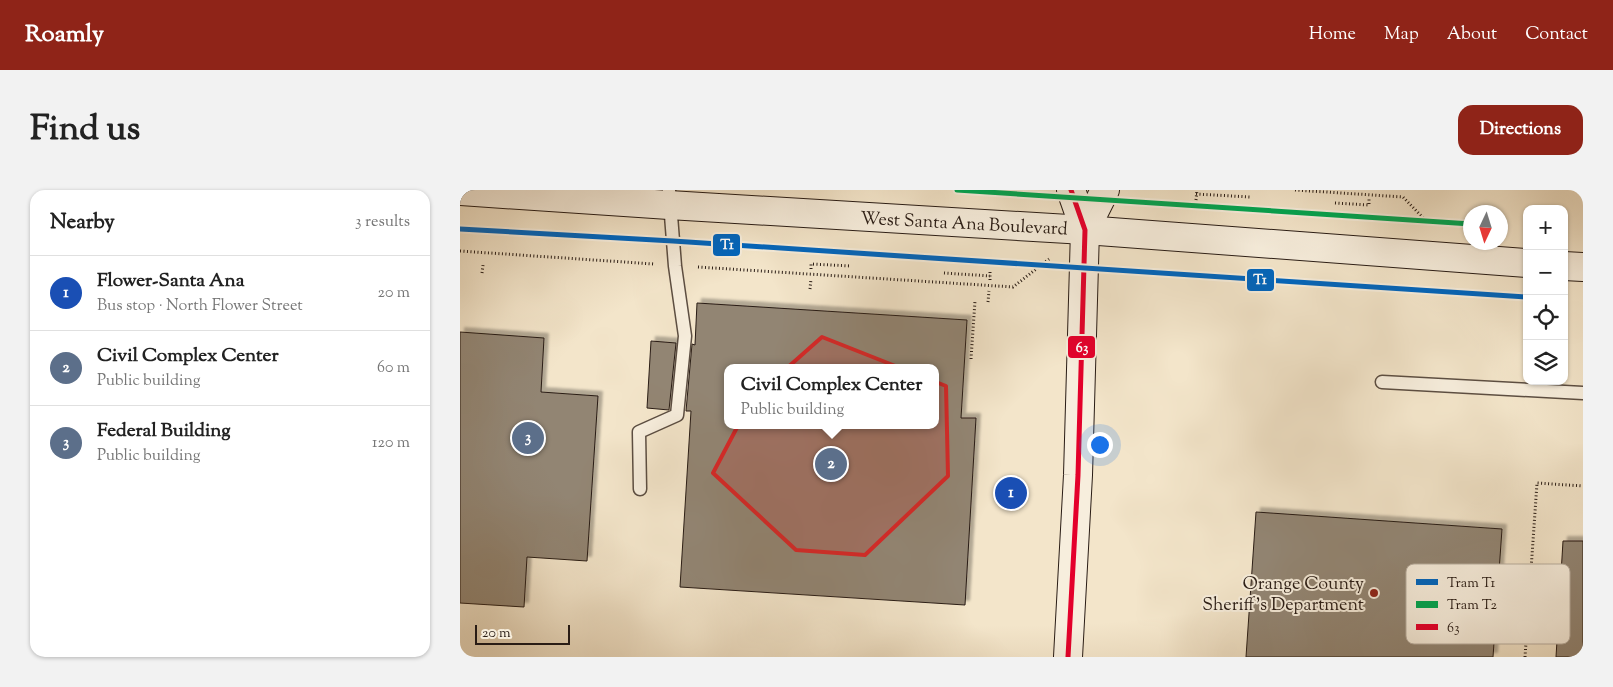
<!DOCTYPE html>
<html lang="en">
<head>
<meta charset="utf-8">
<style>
	:root { --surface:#fff; --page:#f2f2f2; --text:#222; --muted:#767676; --line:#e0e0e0; --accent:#8f2418 }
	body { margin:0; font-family:"Sorts Mill Goudy",serif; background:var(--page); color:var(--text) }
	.controls { position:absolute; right:15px; top:15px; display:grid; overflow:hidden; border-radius:10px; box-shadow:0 1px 4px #0004 }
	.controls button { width:45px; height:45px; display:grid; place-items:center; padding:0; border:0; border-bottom:1px solid var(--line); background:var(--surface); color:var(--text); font:25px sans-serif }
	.compass { position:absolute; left:1003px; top:15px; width:45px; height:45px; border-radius:50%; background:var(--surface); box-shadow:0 1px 4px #0004; rotate:184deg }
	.scale { position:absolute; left:15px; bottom:12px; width:95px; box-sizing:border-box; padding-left:5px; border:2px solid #291c15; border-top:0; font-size:14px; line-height:18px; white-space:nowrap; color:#291c15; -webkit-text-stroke:4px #f7eedd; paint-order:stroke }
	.you { position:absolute; left:639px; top:254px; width:18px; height:18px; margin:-12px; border:4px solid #fff; border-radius:50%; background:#1a73e8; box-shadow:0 0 0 8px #1a73e833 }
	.badge { display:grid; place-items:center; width:32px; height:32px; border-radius:50%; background:var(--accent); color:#fff; font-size:16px; font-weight:700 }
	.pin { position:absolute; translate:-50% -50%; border:2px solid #fff; box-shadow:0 1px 5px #0006 }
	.popup { position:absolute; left:264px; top:174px; width:215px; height:65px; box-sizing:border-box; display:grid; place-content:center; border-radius:10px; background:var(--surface); filter:drop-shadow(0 1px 4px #0005); font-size:16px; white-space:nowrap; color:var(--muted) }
	.popup b { font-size:19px; color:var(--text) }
	.popup::after { content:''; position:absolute; left:50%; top:100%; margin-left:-10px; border:10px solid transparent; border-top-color:var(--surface) }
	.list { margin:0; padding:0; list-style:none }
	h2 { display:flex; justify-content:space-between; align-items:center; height:65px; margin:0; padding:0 20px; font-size:21px }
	h2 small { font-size:16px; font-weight:400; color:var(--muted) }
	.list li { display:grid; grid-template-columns:32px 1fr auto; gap:15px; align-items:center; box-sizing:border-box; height:75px; padding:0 20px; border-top:1px solid var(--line) }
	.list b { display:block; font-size:19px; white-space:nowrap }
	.list p { margin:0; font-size:16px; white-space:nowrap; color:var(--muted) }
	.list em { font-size:16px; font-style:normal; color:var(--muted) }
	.icon { flex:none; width:28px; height:28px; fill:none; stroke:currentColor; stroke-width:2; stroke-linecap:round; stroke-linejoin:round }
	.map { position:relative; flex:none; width:1123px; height:467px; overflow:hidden; border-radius:15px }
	header { display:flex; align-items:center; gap:30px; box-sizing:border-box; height:70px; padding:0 25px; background:var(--accent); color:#fff }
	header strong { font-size:24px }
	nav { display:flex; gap:28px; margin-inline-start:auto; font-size:18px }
	.intro { display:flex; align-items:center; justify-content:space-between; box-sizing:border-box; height:120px; padding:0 30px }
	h1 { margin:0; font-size:35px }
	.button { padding:12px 22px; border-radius:15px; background:var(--accent); color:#fff; font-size:18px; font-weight:700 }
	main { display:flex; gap:30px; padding:0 30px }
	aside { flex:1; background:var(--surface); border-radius:15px; box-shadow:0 1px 4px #0004 }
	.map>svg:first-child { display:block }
	.building { fill:#928573; stroke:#291c15; fill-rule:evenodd; filter:url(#shadow) }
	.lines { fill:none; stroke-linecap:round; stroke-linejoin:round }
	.lane-casing { stroke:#5c4e42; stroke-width:15 }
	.secondary-casing { stroke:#291c15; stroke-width:30 }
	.path { stroke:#291c15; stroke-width:3; stroke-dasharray:1 2.5; stroke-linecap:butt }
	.lane { stroke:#f7eedd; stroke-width:12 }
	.secondary { stroke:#f7eedd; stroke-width:28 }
	.bus-1-casing { stroke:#f7eedd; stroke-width:9 }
	.bus-1 { stroke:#e4002b; stroke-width:5 }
	.tram-1-casing { stroke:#f7eedd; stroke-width:9 }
	.tram-2-casing { stroke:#f7eedd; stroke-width:9 }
	.tram-1 { stroke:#0065bd; stroke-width:5 }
	.tram-2 { stroke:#00a651; stroke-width:5 }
	.marked { fill:#d62828; fill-opacity:0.2; stroke:#d62828; stroke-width:4; stroke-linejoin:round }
	.poi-dot { fill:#8f2418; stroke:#f7eedd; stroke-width:2 }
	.labels { text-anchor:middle; stroke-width:4; stroke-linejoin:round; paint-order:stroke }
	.street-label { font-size:18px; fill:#291c15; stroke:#f7eedd }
	.poi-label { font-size:18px; fill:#291c15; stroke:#f7eedd; text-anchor:end }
	.key { fill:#f7eedd; stroke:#b9afa1; stroke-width:1 }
	.key-label { font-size:14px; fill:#291c15 }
	.line-badge { stroke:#f7eedd; stroke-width:2 }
	.badge-label { font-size:14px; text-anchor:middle; font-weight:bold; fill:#fff }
</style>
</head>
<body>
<header>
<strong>Roamly</strong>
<nav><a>Home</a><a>Map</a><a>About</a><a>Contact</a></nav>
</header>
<div class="intro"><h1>Find us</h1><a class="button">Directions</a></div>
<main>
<aside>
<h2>Nearby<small>3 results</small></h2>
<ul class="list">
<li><span class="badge" style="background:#1a4fb4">1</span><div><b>Flower-Santa Ana</b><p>Bus stop · North Flower Street</p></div><em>20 m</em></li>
<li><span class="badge" style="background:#5c6f8a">2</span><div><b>Civil Complex Center</b><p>Public building</p></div><em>60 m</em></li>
<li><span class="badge" style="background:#5c6f8a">3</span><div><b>Federal Building</b><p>Public building</p></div><em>120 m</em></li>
</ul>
</aside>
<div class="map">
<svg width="1123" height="467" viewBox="0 0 1123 467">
	<defs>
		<filter id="shadow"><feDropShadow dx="4.5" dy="-4.5" stdDeviation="1" flood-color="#0004"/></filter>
	</defs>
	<rect width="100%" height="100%" fill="#f3e5ca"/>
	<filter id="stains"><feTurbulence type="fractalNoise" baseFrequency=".004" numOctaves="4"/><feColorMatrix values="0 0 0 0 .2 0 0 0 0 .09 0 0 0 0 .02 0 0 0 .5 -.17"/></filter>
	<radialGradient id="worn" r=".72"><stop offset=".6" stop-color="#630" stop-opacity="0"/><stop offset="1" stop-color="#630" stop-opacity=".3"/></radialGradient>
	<g class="building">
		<path d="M 237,113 L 507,130 L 501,228 L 516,228 L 505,415 L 220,397 L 231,221 L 226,221 L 232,154 L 235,155 ZM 267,178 L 475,178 L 475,235 L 267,235 Z"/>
		<polygon points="0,142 84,148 81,202 138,206 127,371 67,367 64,417 0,413"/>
		<polygon points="191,151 216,153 209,220 187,218"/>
		<polygon points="796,322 1042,339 1033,467 786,467"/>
		<polygon points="1103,351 1123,351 1123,467 1096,467"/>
	</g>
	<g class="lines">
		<g class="lane-casing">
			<g id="lane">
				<polyline points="922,192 1123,203"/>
				<polyline points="180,299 179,242 217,225 225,146 215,76 209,0"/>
			</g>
		</g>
		<g class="secondary-casing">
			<g id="secondary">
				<polyline points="0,1 209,15 625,40 1067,73"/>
				<polyline points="625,40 645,0"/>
				<polyline points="1104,76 1123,77"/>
				<polyline points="608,467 618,285 625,40 611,0"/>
			</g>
		</g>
		<g class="path">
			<polyline points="835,0 943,7 969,34"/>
			<polyline points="736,4 790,7"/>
			<polyline points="736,10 737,0"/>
			<polyline points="875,13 909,15 909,9"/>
			<polyline points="0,61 194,74"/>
			<polyline points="238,77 553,97 589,69"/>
			<polyline points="351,79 351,74 391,76"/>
			<polyline points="22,83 23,75"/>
			<polyline points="484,83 530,86"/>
			<polyline points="530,90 530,81"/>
			<polyline points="350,99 351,89"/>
			<polyline points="528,112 529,101"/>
			<polyline points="511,169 515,111"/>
			<polyline points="1065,467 1077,293 1123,296"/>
		</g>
		<use href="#lane" class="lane"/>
		<use href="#secondary" class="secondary"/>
		<g class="bus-1-casing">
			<polyline id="bus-1" points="608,467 618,285 625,40 611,0"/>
		</g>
		<use href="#bus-1" class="bus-1"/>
		<g class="tram-1-casing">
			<polyline id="tram-1" points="0,39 213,51 1067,107"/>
		</g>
		<g class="tram-2-casing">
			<polyline id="tram-2" points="497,0 1011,34"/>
		</g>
		<use href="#tram-1" class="tram-1"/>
		<use href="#tram-2" class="tram-2"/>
	</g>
	<path class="marked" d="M 362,147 L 486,196 L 488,286 L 405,365 L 336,360 L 253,283 L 292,209 Z"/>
	<circle class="poi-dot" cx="914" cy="403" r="5"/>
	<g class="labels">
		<g class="street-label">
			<text transform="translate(504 33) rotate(3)" y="6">West Santa Ana Boulevard</text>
		</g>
		<g class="poi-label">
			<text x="904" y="399">Orange County<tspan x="904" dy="21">Sheriff's Department</tspan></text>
		</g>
	</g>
	<rect x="946" y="374" width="164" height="80" rx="8" class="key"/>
	<rect x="956" y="389" width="22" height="6" fill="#0065bd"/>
	<rect x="956" y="411" width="22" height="7" fill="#00a651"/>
	<rect x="956" y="434" width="22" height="6" fill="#e4002b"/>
	<g class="key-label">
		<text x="987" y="397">Tram T1</text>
		<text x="987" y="419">Tram T2</text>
		<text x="987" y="442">63</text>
	</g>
	<g class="line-badge">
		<rect x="252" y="43" width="29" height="24" rx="5" fill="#0065bd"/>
		<rect x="786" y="78" width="29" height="24" rx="5" fill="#0065bd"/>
		<rect x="607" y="145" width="29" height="24" rx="5" fill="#e4002b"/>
	</g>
	<g class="badge-label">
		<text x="267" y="59">T1</text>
		<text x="800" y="94">T1</text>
		<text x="622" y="162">63</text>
	</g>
	<rect width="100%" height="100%" filter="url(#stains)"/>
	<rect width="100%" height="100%" fill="url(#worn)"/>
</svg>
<div class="controls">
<button>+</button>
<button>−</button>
<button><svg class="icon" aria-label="locate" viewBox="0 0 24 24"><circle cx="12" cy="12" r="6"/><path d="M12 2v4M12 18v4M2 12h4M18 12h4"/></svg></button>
<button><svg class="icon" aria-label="layers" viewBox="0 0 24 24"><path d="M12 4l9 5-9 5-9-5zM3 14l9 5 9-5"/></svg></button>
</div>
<svg class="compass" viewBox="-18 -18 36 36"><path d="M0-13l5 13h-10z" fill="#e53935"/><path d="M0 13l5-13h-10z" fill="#767676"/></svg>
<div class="scale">20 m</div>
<div class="you"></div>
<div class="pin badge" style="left:551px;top:303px;background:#1a4fb4">1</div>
<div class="pin badge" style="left:371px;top:274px;background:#5c6f8a">2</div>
<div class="popup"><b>Civil Complex Center</b>Public building</div>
<div class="pin badge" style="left:68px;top:248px;background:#5c6f8a">3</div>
</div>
</main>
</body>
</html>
